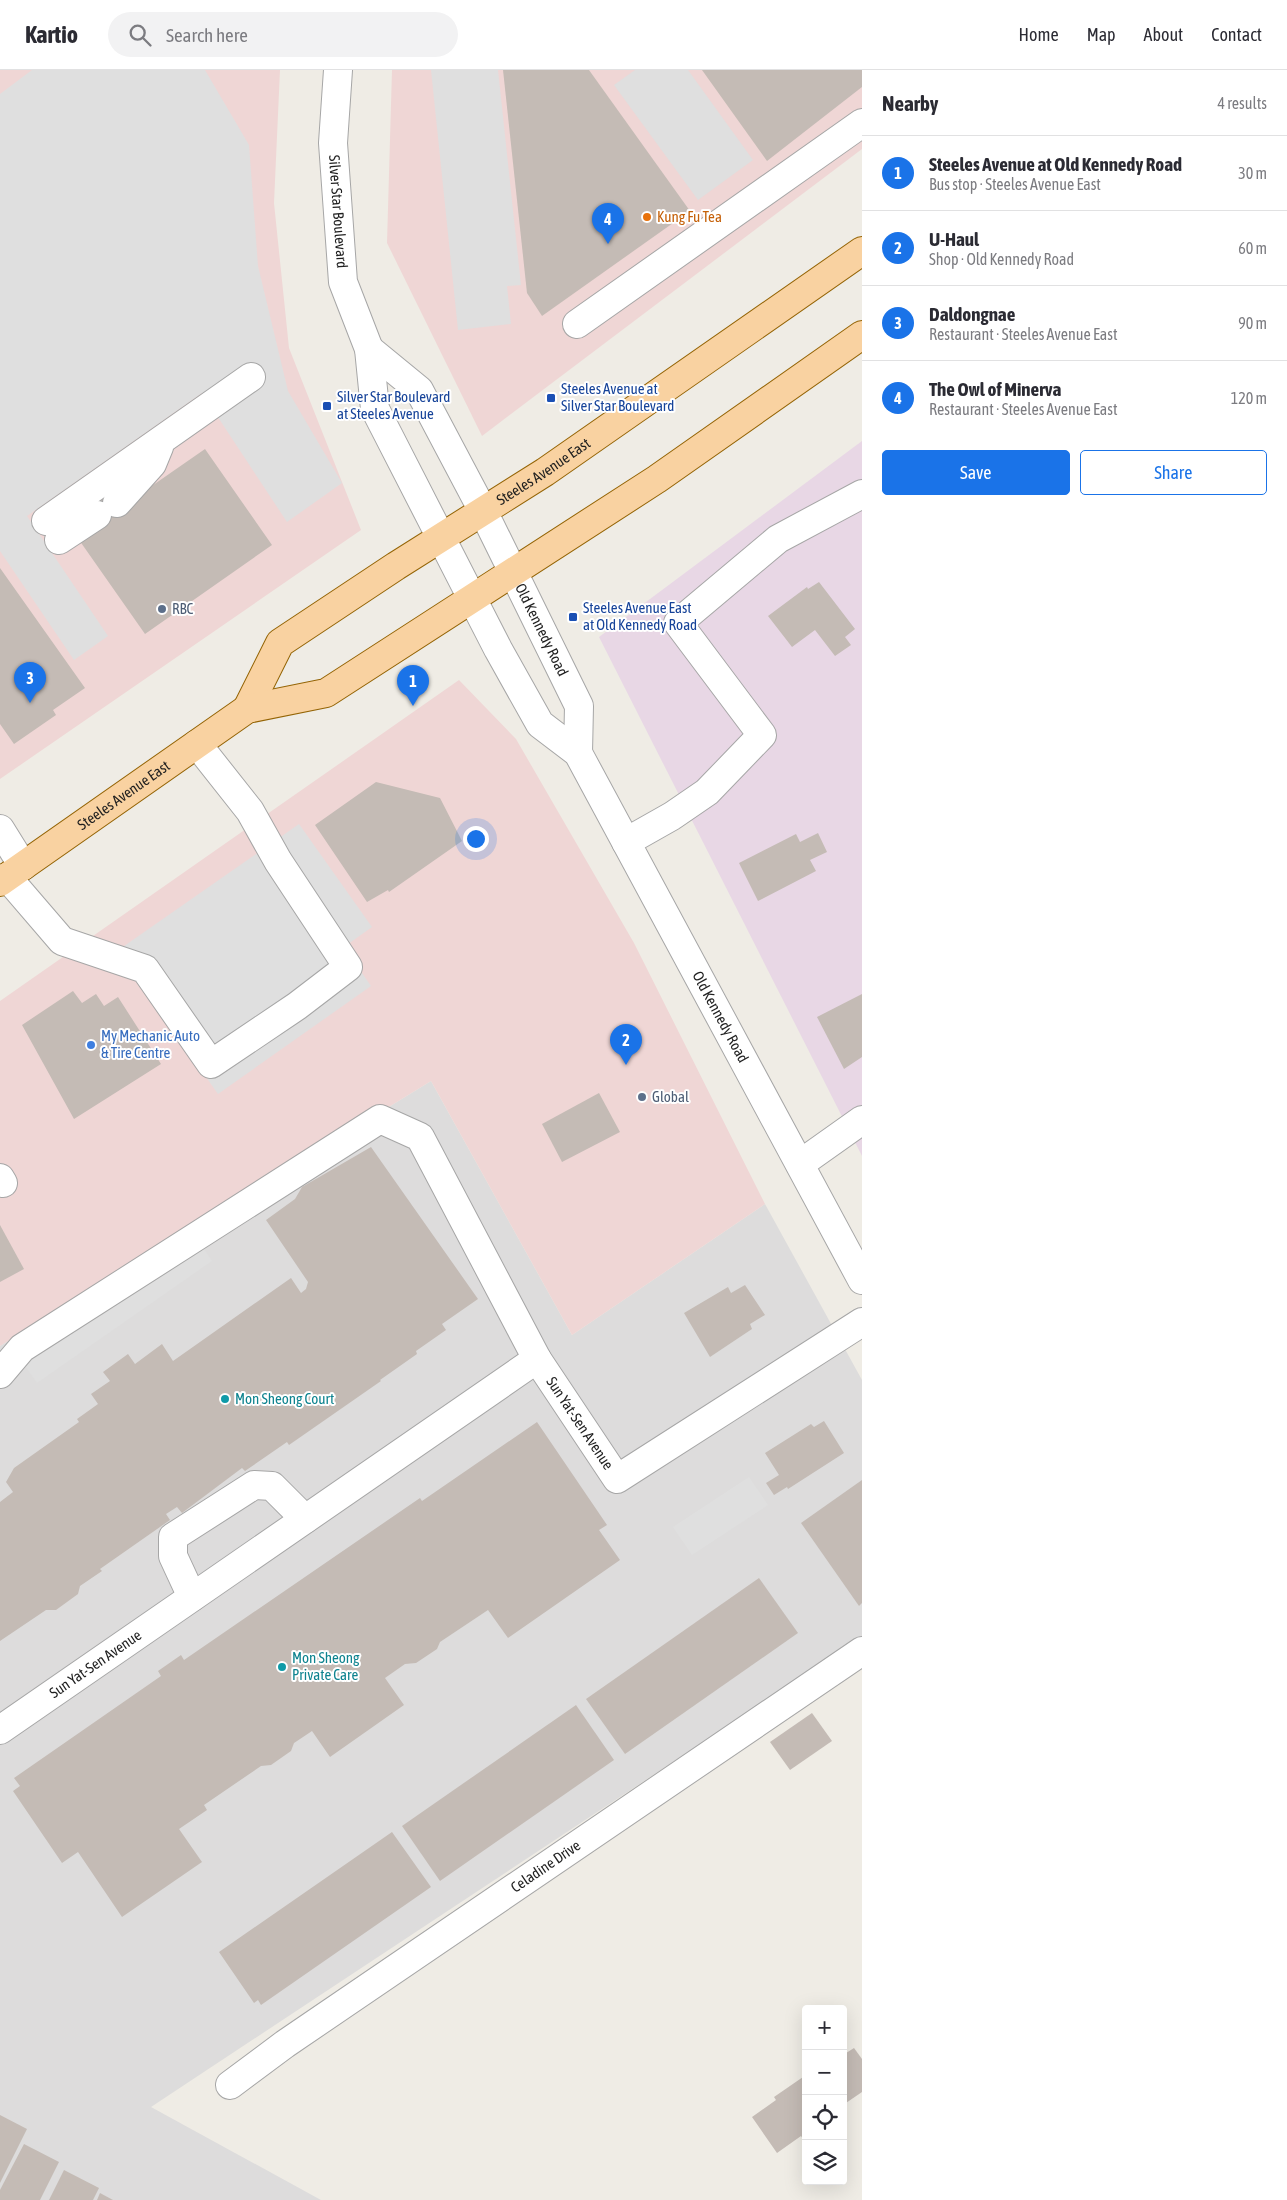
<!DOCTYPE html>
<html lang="en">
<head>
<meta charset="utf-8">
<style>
	:root { --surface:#fff; --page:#f2f2f3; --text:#2b2b33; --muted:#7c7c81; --line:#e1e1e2; --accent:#1a73e8 }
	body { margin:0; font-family:"Asap Condensed",sans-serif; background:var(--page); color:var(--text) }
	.controls { position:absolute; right:15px; bottom:15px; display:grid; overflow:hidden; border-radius:5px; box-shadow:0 5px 20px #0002 }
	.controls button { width:45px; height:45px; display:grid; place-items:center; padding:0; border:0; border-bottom:1px solid var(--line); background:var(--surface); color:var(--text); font:25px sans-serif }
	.you { position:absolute; left:475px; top:768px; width:18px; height:18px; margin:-12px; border:4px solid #fff; border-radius:50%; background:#1a73e8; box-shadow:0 0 0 8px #1a73e833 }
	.badge { display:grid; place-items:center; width:32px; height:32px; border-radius:50%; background:var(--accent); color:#fff; font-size:16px; font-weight:700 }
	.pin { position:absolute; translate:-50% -41px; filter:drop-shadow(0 1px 2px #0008) }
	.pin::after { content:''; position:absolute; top:26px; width:18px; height:15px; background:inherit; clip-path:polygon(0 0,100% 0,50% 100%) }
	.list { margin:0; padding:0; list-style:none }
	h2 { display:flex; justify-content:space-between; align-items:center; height:65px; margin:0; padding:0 20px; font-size:21px }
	h2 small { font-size:16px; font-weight:400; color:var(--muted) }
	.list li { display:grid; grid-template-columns:32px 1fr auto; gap:15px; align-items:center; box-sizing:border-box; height:75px; padding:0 20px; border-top:1px solid var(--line) }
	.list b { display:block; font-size:19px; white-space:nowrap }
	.list p { margin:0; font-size:16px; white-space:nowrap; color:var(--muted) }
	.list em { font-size:16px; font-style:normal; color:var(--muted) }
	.actions { display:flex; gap:10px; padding:15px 20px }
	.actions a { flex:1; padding:11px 0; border:1px solid var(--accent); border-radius:5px; text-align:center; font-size:18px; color:var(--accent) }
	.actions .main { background:var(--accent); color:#fff }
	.icon { flex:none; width:28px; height:28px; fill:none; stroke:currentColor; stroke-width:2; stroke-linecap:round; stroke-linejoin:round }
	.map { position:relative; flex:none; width:862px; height:2130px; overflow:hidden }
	header { display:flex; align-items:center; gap:30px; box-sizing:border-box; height:70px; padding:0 25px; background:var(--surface); border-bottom:1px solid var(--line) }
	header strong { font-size:24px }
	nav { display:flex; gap:28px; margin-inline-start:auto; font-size:18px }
	.search { width:350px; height:45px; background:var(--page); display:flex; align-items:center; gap:12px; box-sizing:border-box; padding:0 18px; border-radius:28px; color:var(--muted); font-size:19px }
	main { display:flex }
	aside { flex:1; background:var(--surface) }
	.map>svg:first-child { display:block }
	.residential { fill:#dddcdc }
	.commercial { fill:#efd6d5 }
	.industrial { fill:#e8d7e5 }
	.parking { fill:#dfdfdf }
	.building { fill:#c4bbb5 }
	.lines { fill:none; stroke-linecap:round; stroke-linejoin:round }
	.minor-casing { stroke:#a6a6a6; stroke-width:30 }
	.major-casing { stroke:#946405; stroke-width:30 }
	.minor { stroke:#fff; stroke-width:28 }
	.major { stroke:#f9d2a1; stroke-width:28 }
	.food-dot { fill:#e8710a; stroke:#fff; stroke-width:2 }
	.transit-dot { fill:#1a4fb4; stroke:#fff; stroke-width:2 }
	.service-dot { fill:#5c6f8a; stroke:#fff; stroke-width:2 }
	.shop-dot { fill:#3f7fe0; stroke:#fff; stroke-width:2 }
	.culture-dot { fill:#0f9aa8; stroke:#fff; stroke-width:2 }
	.labels { text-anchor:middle; stroke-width:4; stroke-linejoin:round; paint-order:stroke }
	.street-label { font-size:15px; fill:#1f1f1f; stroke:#fff }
	.food-label { font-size:15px; fill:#c56008; stroke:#fff; text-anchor:start }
	.transit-label { font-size:15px; fill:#164399; stroke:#fff; text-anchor:start }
	.service-label { font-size:15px; fill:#4e5e75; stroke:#fff; text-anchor:start }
	.shop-label { font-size:15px; fill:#366cbe; stroke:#fff; text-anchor:start }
	.culture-label { font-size:15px; fill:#0d838f; stroke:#fff; text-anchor:start }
</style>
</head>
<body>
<header>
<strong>Kartio</strong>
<div class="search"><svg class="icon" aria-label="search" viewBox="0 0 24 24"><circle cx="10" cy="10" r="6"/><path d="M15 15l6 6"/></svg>Search here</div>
<nav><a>Home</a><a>Map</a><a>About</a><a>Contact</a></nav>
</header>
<main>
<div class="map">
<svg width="862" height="2130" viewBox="0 0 862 2130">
	<rect width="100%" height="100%" fill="#efece5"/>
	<polygon class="residential" points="431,1011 572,1265 765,1134 862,1310 862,1567 151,2037 321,2130 0,2130 0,1276"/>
	<g class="commercial">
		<polygon points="0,0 280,0 274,133 289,278 361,460 0,709"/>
		<polygon points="392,0 862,0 862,79 482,366 387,173"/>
		<polygon points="459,610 516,669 634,873 765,1134 572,1265 431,1011 0,1276 0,931"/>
	</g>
	<polygon class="industrial" points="862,371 862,1086 599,567"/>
	<g class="parking">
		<polygon points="32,0 205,0 249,75 258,196 288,321 342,413 287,452 202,323 27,446 108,566 74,590 0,481 0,24"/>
		<polygon points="431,0 498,0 521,215 507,216 511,254 458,260"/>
		<polygon points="635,0 688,0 753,90 698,130 614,15"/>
		<polygon points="299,754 372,857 344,877 371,916 218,1024 117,881"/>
		<polygon points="198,1170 212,1191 37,1313 23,1293"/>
		<polygon points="749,1407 768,1435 692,1485 673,1457"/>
	</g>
	<g class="building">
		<polygon points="503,0 589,0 690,141 542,246 527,223"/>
		<polygon points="702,0 862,0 862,17 767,91"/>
		<polygon points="205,379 272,475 145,564 77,467 90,434 109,421 120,438"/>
		<polygon points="0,498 85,618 53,640 56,645 14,674 0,654"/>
		<polygon points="819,512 855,559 845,567 851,575 835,586 815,560 792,577 768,546 807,517 808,519"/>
		<polygon points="376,712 440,728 462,771 389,822 388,820 367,832 315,755"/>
		<polygon points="818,763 827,782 810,790 816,801 758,831 739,793 796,764 800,772"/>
		<polygon points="73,921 82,933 96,924 104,936 118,927 161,994 74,1049 22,955"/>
		<polygon points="862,924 862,987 844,999 817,947"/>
		<polygon points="599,1023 620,1062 562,1092 542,1054"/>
		<polygon points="371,1077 478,1229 442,1254 446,1260 416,1281 417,1284 380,1310 381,1311 289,1375 287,1372 245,1401 242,1398 182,1443 177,1437 166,1444 170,1450 100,1499 102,1501 80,1516 78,1524 56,1540 46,1540 0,1571 0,1432 13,1422 6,1412 14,1398 79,1352 77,1349 98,1334 91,1324 110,1311 103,1302 128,1284 135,1294 162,1274 173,1291 291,1208 301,1223 306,1219 308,1212 266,1150 295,1129 302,1117"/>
		<polygon points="0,1155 24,1199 0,1212"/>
		<polygon points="745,1215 765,1245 750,1254 752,1259 710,1287 684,1243 728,1217 731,1223"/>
		<polygon points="824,1351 844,1383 788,1419 787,1417 774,1425 766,1413 779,1405 765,1383 811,1354 814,1357"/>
		<polygon points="537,1352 607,1455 599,1460 620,1490 508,1568 488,1540 440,1572 437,1579 416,1593 405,1594 385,1608 404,1635 330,1687 312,1661 294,1673 291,1681 271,1695 261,1696 204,1735 207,1740 179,1759 202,1792 122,1847 78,1782 62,1793 13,1721 20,1716 14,1708 161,1606 158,1601 181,1585 184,1590 420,1428 422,1431"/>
		<polygon points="862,1410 862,1533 859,1536 801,1453"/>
		<polygon points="759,1508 798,1563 625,1684 586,1629"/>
		<polygon points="576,1635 614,1690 440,1811 402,1756"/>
		<polygon points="812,1643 832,1671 790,1700 770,1672"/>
		<polygon points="392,1762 431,1817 261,1935 258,1930 254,1933 219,1882"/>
		<polygon points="854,1978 862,1989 862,2022 843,2035 843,1985"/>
		<polygon points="803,2007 806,2012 806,2067 803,2069 801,2066 777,2083 752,2047 776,2030 774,2027"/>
		<polygon points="0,2045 27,2059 0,2113"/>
		<polygon points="24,2074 59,2092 40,2130 0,2130 0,2120"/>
		<polygon points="64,2100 99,2118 93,2130 49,2130"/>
		<polygon points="100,2123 113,2130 97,2130"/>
	</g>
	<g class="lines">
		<g class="minor-casing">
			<g id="minor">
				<path id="s1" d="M 338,0 L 333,73 L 343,212 L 369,279 L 375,339 L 498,579 L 540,654 L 578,683 L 862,1210"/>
				<polyline points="577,254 862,53"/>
				<path id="s2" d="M 369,279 L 419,320 L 483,441 L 579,636 L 578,683"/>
				<polyline points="117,433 152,394 159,377"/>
				<polyline points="46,451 251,307"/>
				<polyline points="59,470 97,445"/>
				<polyline points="0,759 23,796"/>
				<polyline points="626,772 672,746 707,722 762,665 678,553 778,469 862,424"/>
				<polyline points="7,807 62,871 145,899 211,994 297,936 348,897 278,791 250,741 197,674"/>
				<polyline points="800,1094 862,1050"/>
				<polyline points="0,1108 3,1113"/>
				<polyline points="0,1304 22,1278 380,1049 420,1067 537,1289"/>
				<polyline points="192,1527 173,1486 173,1467 254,1415 272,1416 305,1449"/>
				<path id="s3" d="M 0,1660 L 537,1289 L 617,1409 L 862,1252"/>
				<path id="s4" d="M 230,2015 L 285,1974 L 862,1581"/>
			</g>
		</g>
		<g class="major-casing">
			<g id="major">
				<path id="s5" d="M 247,639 L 280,573 L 396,496 L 545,402 L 862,181"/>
				<path id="s6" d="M 0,812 L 247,639 L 326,623 L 657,409 L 862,265"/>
			</g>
		</g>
		<use href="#minor" class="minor"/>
		<use href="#major" class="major"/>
	</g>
	<circle class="food-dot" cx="647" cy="147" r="5"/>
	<g class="transit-dot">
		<rect x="546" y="323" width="10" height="10" rx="2.5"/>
		<rect x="322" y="331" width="10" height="10" rx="2.5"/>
		<rect x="568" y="542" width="10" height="10" rx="2.5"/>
	</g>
	<g class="service-dot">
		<circle cx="162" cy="539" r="5"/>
		<circle cx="642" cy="1027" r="5"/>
	</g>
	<circle class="shop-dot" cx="91" cy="975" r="5"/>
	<g class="culture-dot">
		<circle cx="225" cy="1329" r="5"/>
		<circle cx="282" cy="1597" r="5"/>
	</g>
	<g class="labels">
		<g class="street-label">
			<text dy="5" stroke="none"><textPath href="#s1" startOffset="142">Silver Star Boulevard</textPath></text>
			<text dy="5" stroke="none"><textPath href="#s5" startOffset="388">Steeles Avenue East</textPath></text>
			<text dy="5" stroke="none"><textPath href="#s2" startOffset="334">Old Kennedy Road</textPath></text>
			<text dy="5" stroke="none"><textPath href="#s6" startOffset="151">Steeles Avenue East</textPath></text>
			<text dy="5" stroke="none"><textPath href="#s1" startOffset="1048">Old Kennedy Road</textPath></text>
			<text dy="5" stroke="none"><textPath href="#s3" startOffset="730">Sun Yat-Sen Avenue</textPath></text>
			<text dy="5" stroke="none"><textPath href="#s3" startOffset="116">Sun Yat-Sen Avenue</textPath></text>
			<text dy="5" stroke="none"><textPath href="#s4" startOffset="384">Celadine Drive</textPath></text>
		</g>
		<g class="food-label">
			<text x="657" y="152">Kung Fu Tea</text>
		</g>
		<g class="transit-label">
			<text x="561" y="324">Steeles Avenue at<tspan x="561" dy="17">Silver Star Boulevard</tspan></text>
			<text x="337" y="332">Silver Star Boulevard<tspan x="337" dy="17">at Steeles Avenue</tspan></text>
			<text x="583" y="543">Steeles Avenue East<tspan x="583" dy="17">at Old Kennedy Road</tspan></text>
		</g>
		<g class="service-label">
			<text x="172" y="544">RBC</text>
			<text x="652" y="1032">Global</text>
		</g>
		<g class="shop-label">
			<text x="101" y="971">My Mechanic Auto<tspan x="101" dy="17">&amp; Tire Centre</tspan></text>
		</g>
		<g class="culture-label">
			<text x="235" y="1334">Mon Sheong Court</text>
			<text x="292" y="1593">Mon Sheong<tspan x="292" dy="17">Private Care</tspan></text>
		</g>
	</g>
</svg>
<div class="controls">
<button>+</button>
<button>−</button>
<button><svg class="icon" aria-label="locate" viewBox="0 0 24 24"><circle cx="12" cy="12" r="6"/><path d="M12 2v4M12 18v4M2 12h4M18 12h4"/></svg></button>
<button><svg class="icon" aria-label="layers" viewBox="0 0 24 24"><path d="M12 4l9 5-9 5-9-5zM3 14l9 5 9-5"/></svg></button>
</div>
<div class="you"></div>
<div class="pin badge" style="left:413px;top:636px">1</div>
<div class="pin badge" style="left:626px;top:995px">2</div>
<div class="pin badge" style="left:30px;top:633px">3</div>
<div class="pin badge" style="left:608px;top:174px">4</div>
</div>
<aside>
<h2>Nearby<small>4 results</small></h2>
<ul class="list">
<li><span class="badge">1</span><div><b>Steeles Avenue at Old Kennedy Road</b><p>Bus stop · Steeles Avenue East</p></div><em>30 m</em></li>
<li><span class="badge">2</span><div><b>U-Haul</b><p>Shop · Old Kennedy Road</p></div><em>60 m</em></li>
<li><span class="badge">3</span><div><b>Daldongnae</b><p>Restaurant · Steeles Avenue East</p></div><em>90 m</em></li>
<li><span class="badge">4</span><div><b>The Owl of Minerva</b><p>Restaurant · Steeles Avenue East</p></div><em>120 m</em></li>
</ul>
<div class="actions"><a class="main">Save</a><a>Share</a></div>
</aside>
</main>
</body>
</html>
